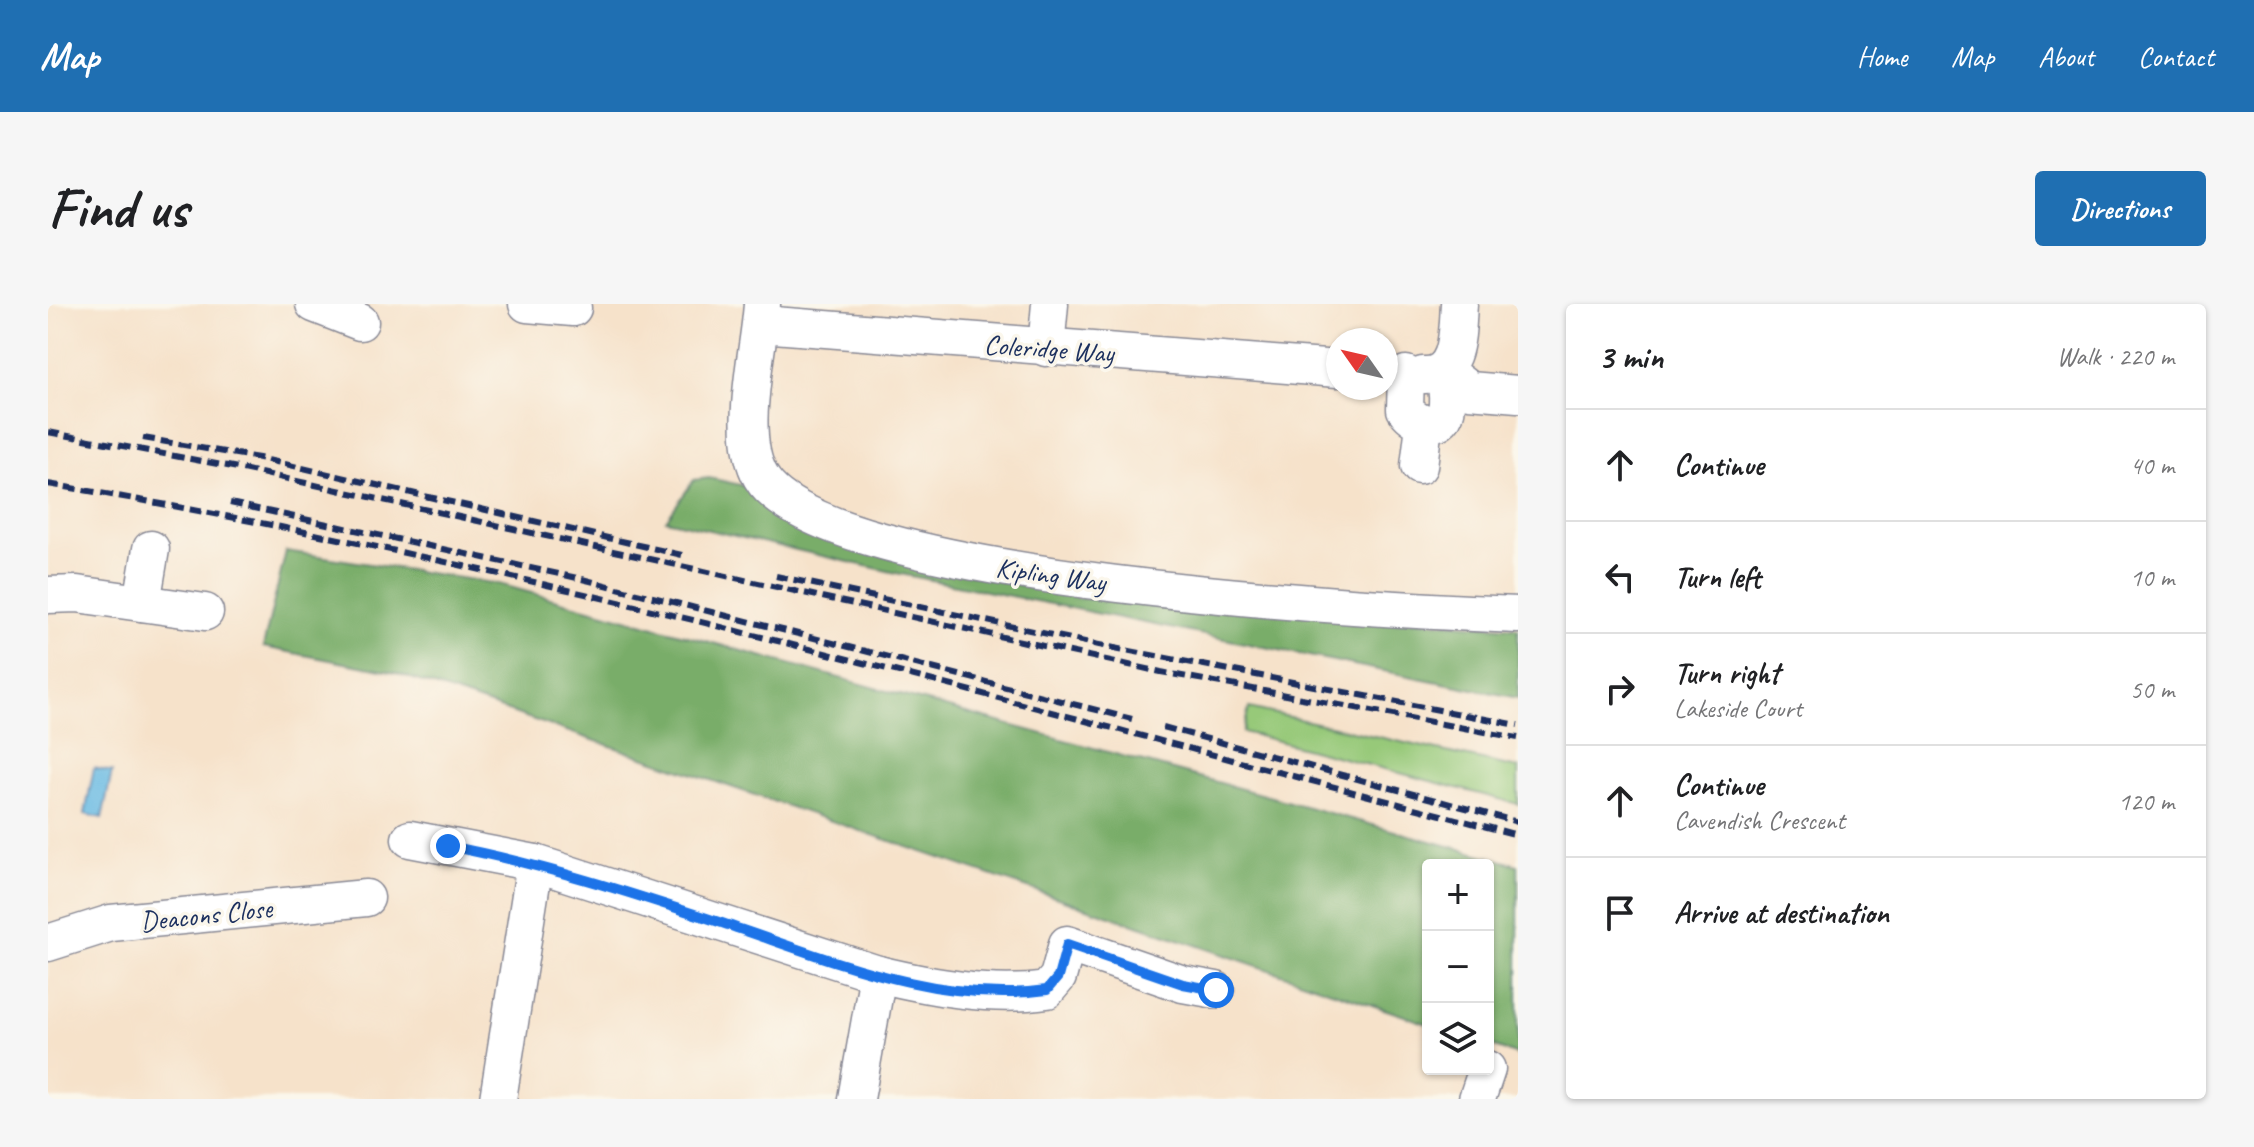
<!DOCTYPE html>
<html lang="en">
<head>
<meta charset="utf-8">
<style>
	:root { --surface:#fff; --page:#f6f6f6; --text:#202124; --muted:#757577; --line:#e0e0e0; --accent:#1f6fb2 }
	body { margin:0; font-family:Caveat,sans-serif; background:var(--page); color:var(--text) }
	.controls { position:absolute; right:24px; bottom:24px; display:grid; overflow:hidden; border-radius:8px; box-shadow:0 2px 6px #0004 }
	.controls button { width:72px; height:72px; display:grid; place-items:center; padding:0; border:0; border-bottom:2px solid var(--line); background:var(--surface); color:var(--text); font:40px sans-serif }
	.compass { position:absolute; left:1278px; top:24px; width:72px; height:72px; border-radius:50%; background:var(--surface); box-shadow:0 2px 6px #0004; rotate:304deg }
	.stop { position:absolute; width:24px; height:24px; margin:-18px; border:6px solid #1a73e8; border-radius:50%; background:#fff }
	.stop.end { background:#1a73e8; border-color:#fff; box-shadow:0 2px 8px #0008 }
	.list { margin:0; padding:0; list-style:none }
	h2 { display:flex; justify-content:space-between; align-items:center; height:104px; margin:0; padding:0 32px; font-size:34px }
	h2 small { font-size:26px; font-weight:400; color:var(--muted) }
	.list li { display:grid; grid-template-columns:52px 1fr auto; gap:24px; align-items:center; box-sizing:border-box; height:112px; padding:0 32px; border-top:2px solid var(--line) }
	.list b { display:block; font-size:30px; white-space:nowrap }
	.list p { margin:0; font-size:26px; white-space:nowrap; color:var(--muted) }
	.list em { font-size:26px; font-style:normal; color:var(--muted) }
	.icon { flex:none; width:44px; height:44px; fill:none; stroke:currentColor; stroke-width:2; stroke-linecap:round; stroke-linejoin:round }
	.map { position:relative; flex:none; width:1470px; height:795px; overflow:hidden; border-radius:8px }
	header { display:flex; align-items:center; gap:48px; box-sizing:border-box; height:112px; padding:0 40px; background:var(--accent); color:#fff }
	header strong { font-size:38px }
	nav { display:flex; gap:44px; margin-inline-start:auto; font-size:28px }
	.intro { display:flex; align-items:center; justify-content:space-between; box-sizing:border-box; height:192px; padding:0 48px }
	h1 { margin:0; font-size:56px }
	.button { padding:20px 36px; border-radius:8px; background:var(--accent); color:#fff; font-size:28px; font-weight:700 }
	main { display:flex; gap:48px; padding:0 48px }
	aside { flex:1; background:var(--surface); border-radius:8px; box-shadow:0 2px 6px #0004 }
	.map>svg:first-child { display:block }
	.green { fill:#97c979; stroke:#597c6c; stroke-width:2 }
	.forest { fill:#79ad69; stroke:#4a6e64; stroke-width:2 }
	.water { fill:#67bae3; stroke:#4174a0; stroke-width:2 }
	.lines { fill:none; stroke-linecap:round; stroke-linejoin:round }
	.minor-casing { stroke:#888894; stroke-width:39 }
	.minor { stroke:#fff; stroke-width:36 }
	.rail { stroke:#1b2f5e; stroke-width:6; stroke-dasharray:12 6; stroke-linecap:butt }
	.route { stroke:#1a73e8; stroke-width:10 }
	.labels { text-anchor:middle; stroke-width:7; stroke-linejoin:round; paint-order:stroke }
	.street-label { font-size:28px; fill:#1b2f5e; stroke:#fbf7ec }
</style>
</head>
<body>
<header>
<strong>Map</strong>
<nav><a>Home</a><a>Map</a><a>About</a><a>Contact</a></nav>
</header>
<div class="intro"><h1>Find us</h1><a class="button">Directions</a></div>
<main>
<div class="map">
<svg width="1470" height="795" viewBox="0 0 1470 795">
	<rect width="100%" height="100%" fill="#fbf7ec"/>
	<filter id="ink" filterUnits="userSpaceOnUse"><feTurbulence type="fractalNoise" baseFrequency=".0125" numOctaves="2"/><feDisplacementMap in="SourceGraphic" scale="16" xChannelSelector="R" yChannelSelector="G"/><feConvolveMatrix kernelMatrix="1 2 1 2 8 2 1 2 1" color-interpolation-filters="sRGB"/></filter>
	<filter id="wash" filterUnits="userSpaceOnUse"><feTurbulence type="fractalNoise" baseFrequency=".006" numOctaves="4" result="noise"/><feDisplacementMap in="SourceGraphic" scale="32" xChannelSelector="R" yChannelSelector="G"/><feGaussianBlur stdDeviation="1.8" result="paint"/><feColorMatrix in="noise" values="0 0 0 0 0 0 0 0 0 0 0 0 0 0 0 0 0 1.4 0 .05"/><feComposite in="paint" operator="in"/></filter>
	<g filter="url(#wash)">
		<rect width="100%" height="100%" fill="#f6e2ca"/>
		<polygon class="green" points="1201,404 1470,464 1470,500 1195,428"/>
		<g class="forest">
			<polygon points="661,174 697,182 734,215 764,229 832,251 1030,294 1470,324 1470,394 848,269 618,216 646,176"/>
			<polygon points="238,247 451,280 1470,561 1470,751 1440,741 1440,561 1380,561 1380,720 348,369 215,343"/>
		</g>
		<polygon class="water" points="46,464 64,468 54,514 37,510"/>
	</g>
	<g filter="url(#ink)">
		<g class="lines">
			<g class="minor-casing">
				<g id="minor">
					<polyline points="266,0 312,18"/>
					<polyline points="479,0 525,4"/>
					<path d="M 714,0 C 711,48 688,131 713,173 C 773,278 1341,306 1470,311"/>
					<polyline points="713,20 1290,65"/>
					<polyline points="998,44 1002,0"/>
					<polyline points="1395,66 1421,86 1470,90"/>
					<path d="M 1358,70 L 1357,105 C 1369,123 1398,128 1399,100 C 1400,89 1397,76 1395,66"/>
					<path d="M 1375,71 C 1412,73 1409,25 1411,0"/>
					<polyline points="1371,162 1376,121"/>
					<polyline points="0,291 29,290 157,308"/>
					<polyline points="94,299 103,245"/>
					<polyline points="362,535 487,559"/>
					<polyline points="0,639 63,619 318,594"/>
					<path d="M 830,670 C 884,683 943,694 999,686 L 1010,673 L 1019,640 L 1135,680 L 1168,686"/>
					<polyline points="450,795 487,559 830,670 808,795"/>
					<polyline points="1429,795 1439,765"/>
				</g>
			</g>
			<use href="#minor" class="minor"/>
			<g class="rail">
				<polyline points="0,128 190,164 1113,368 1470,434"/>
				<polyline points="95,134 211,154 634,251"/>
				<path d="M 0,180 C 498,263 982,405 1470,531"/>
				<polyline points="182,199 534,275 1084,415"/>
				<polyline points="728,272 1051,341 1470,421"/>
				<polyline points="1115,423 1470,518"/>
			</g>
		</g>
	</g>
	<g class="lines" filter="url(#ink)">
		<path class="route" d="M 400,542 C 494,560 583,589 674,619 C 777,653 888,702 999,686 L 1010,673 L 1019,640 L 1135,680 L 1168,686"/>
	</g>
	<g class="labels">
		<g class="street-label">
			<text transform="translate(1001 44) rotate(4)" y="10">Coleridge Way</text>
			<text transform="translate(1003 270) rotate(8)" y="10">Kipling Way</text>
			<text transform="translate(158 610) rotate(-6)" y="10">Deacons Close</text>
		</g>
	</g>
</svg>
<div class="controls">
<button>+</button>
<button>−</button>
<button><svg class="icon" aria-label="layers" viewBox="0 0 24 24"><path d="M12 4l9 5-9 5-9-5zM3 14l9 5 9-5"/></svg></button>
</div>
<svg class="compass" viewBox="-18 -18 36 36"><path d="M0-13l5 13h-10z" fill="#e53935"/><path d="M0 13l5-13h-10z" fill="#757577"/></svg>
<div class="stop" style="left:1168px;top:686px"></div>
<div class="stop end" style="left:400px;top:542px"></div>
</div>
<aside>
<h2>3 min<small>Walk · 220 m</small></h2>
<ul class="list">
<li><svg class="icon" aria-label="ahead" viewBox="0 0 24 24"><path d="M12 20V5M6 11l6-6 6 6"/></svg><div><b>Continue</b></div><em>40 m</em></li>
<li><svg class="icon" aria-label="left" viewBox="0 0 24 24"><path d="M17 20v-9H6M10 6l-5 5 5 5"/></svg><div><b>Turn left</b></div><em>10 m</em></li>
<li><svg class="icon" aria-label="right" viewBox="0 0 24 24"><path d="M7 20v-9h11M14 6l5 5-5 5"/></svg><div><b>Turn right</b><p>Lakeside Court</p></div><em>50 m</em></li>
<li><svg class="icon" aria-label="ahead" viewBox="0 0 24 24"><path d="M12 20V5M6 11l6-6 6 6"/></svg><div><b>Continue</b><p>Cavendish Crescent</p></div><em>120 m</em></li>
<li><svg class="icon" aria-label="arrive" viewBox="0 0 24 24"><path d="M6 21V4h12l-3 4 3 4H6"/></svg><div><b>Arrive at destination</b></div></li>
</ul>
</aside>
</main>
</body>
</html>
